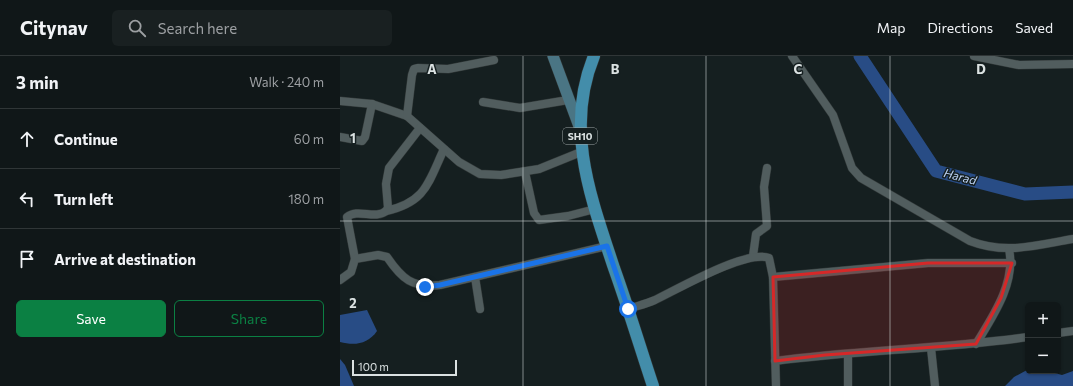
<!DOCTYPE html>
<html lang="en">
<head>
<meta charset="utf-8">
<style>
	:root { --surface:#101718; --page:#192021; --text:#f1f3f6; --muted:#9c9fa2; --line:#303637; --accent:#0b8043 }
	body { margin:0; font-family:Commissioner,sans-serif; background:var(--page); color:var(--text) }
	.controls { position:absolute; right:12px; bottom:12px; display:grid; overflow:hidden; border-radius:6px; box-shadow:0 1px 3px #0004 }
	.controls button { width:36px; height:36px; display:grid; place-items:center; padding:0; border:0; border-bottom:1px solid var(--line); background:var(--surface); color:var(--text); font:20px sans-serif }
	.scale { position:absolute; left:12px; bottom:10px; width:105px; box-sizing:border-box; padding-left:4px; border:2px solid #dbe2e2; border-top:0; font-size:11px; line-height:14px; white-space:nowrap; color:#dbe2e2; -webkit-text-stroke:3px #151f20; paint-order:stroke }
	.stop { position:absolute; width:12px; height:12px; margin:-9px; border:3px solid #1a73e8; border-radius:50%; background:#fff }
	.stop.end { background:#1a73e8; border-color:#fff; box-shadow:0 1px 4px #0008 }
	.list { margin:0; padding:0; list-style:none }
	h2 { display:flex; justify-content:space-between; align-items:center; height:52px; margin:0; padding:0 16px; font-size:17px }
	h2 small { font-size:13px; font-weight:400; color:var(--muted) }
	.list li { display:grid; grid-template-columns:26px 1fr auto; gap:12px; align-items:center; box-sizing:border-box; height:60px; padding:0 16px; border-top:1px solid var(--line) }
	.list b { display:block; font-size:15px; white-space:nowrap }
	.list em { font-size:13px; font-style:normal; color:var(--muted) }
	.actions { display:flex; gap:8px; padding:12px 16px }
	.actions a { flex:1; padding:9px 0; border:1px solid var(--accent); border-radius:6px; text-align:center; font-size:14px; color:var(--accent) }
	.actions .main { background:var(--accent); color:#fff }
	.icon { flex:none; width:22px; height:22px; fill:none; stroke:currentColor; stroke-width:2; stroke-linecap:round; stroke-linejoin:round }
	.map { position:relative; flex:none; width:733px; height:330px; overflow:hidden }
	header { display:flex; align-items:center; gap:24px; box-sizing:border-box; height:56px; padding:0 20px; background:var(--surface); border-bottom:1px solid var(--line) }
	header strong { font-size:19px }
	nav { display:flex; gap:22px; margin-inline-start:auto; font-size:14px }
	.search { width:280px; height:36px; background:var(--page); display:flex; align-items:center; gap:10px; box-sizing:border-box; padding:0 14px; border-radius:6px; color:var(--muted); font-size:15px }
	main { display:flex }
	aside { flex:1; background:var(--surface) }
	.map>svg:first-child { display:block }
	.water { fill:#284c85 }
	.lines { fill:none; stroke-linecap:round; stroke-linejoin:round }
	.river { stroke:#284c85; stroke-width:13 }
	.street-casing { stroke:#323939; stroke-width:9 }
	.secondary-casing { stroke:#323939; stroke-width:12 }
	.primary-casing { stroke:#323939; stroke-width:13 }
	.street { stroke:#515d5e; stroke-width:8 }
	.secondary { stroke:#4a7584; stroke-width:11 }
	.primary { stroke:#438daa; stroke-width:12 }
	.route { stroke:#1a73e8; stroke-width:5 }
	.marked { fill:#d62828; fill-opacity:0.2; stroke:#d62828; stroke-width:3; stroke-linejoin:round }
	.grid { fill:none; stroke:#dbe2e2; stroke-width:1; stroke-opacity:0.55 }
	.labels { text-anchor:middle; stroke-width:3; stroke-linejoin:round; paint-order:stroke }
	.shield { fill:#151f20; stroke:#a0a8a8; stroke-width:1 }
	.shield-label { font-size:10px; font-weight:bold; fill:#dbe2e2 }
	.water-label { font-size:12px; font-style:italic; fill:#bfd5f7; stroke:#151f20 }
	.grid-label { font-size:13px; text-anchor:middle; font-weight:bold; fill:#dbe2e2; stroke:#151f20; stroke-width:3; stroke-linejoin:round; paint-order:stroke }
</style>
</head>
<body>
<header>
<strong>Citynav</strong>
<div class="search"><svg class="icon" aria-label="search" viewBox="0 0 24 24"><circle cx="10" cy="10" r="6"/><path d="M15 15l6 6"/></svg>Search here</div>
<nav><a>Map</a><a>Directions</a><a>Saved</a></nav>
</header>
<main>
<aside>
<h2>3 min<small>Walk · 240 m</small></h2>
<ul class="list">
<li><svg class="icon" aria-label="ahead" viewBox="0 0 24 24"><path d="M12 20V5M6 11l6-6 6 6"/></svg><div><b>Continue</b></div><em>60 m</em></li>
<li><svg class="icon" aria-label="left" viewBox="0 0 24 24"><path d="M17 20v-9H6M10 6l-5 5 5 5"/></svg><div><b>Turn left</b></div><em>180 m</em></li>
<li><svg class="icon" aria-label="arrive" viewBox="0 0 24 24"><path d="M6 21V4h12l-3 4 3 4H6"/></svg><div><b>Arrive at destination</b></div></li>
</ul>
<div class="actions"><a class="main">Save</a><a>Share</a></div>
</aside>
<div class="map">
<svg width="733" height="330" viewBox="0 0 733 330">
	<rect width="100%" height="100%" fill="#151f20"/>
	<g class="water">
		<path d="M 27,254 L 37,275 C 28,288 15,290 0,286 L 0,259 Z"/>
		<polygon points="0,303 5,309 14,330 0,330"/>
		<polygon points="687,314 707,315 722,319 733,315 733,330 665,330 674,321"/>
	</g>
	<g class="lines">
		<polyline class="river" points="520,0 596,115 685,138 733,136"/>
		<g class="street-casing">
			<g id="street">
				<path d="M 452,0 L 493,59 L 512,112 L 521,122 L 630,185 C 666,199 697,189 733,183"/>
				<polyline points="634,0 679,9 733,8"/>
				<polyline points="0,45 32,48 67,60 119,106 140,118 161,119 199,113 241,96"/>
				<polyline points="143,46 180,52 228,44"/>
				<polyline points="67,60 72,19 74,13 78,12 108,13 154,4"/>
				<polyline points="0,81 22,85 25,81 32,48"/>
				<polyline points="185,116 194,157 199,164 228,160 255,153"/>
				<path d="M 46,155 C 86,146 88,127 104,93"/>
				<polyline points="413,200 416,178 427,170 424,131 427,112"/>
				<path d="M 15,203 L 7,161 C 18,152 35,164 46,155 L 48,152 L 46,128 L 49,112 L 80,72"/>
				<polyline points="135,221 140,253"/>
				<polyline points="433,221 588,207 672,207"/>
				<path d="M 0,224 L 11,216 L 15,203 L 38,199 L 47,201 C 62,223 72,232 100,229 L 267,190"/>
				<path d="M 288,253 C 297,250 306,248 315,244 C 338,233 407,193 429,202 L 433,221 L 436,330"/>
				<polyline points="718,277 733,275"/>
				<path d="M 636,288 C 653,260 676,227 669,193"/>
				<polyline points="591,292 595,330"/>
				<polyline points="508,298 508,330"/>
				<path d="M 435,305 C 519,294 604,293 688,281"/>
			</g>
		</g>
		<g class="secondary-casing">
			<polyline id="secondary" points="213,0 240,73"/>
		</g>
		<g class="primary-casing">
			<path id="primary" d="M 254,0 C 224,73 251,142 274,212 C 288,251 300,291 313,330"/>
		</g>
		<use href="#street" class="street"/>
		<use href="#secondary" class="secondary"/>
		<use href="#primary" class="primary"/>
	</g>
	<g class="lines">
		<polyline class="route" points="85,231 100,229 267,190 288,253"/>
	</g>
	<path class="marked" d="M 588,207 L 672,207 L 661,242 L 636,288 L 485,299 L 435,305 L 433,221 Z"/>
	<path class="grid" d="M 183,0 L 183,330M 366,0 L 366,330M 550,0 L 550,330M 0,165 L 733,165"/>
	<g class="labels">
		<rect class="shield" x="223" y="72" width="34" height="16" rx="3"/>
		<g class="shield-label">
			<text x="240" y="84">SH10</text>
		</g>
		<g class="water-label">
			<text transform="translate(620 121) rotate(14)" y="4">Harad</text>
		</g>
	</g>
	<g class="grid-label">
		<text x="92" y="18">A</text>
		<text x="275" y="18">B</text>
		<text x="458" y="18">C</text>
		<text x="641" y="18">D</text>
		<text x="13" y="87">1</text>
		<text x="13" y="252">2</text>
	</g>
</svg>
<div class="controls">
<button>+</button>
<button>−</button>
</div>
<div class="scale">100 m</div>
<div class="stop" style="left:288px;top:253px"></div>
<div class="stop end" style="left:85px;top:231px"></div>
</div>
</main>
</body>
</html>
